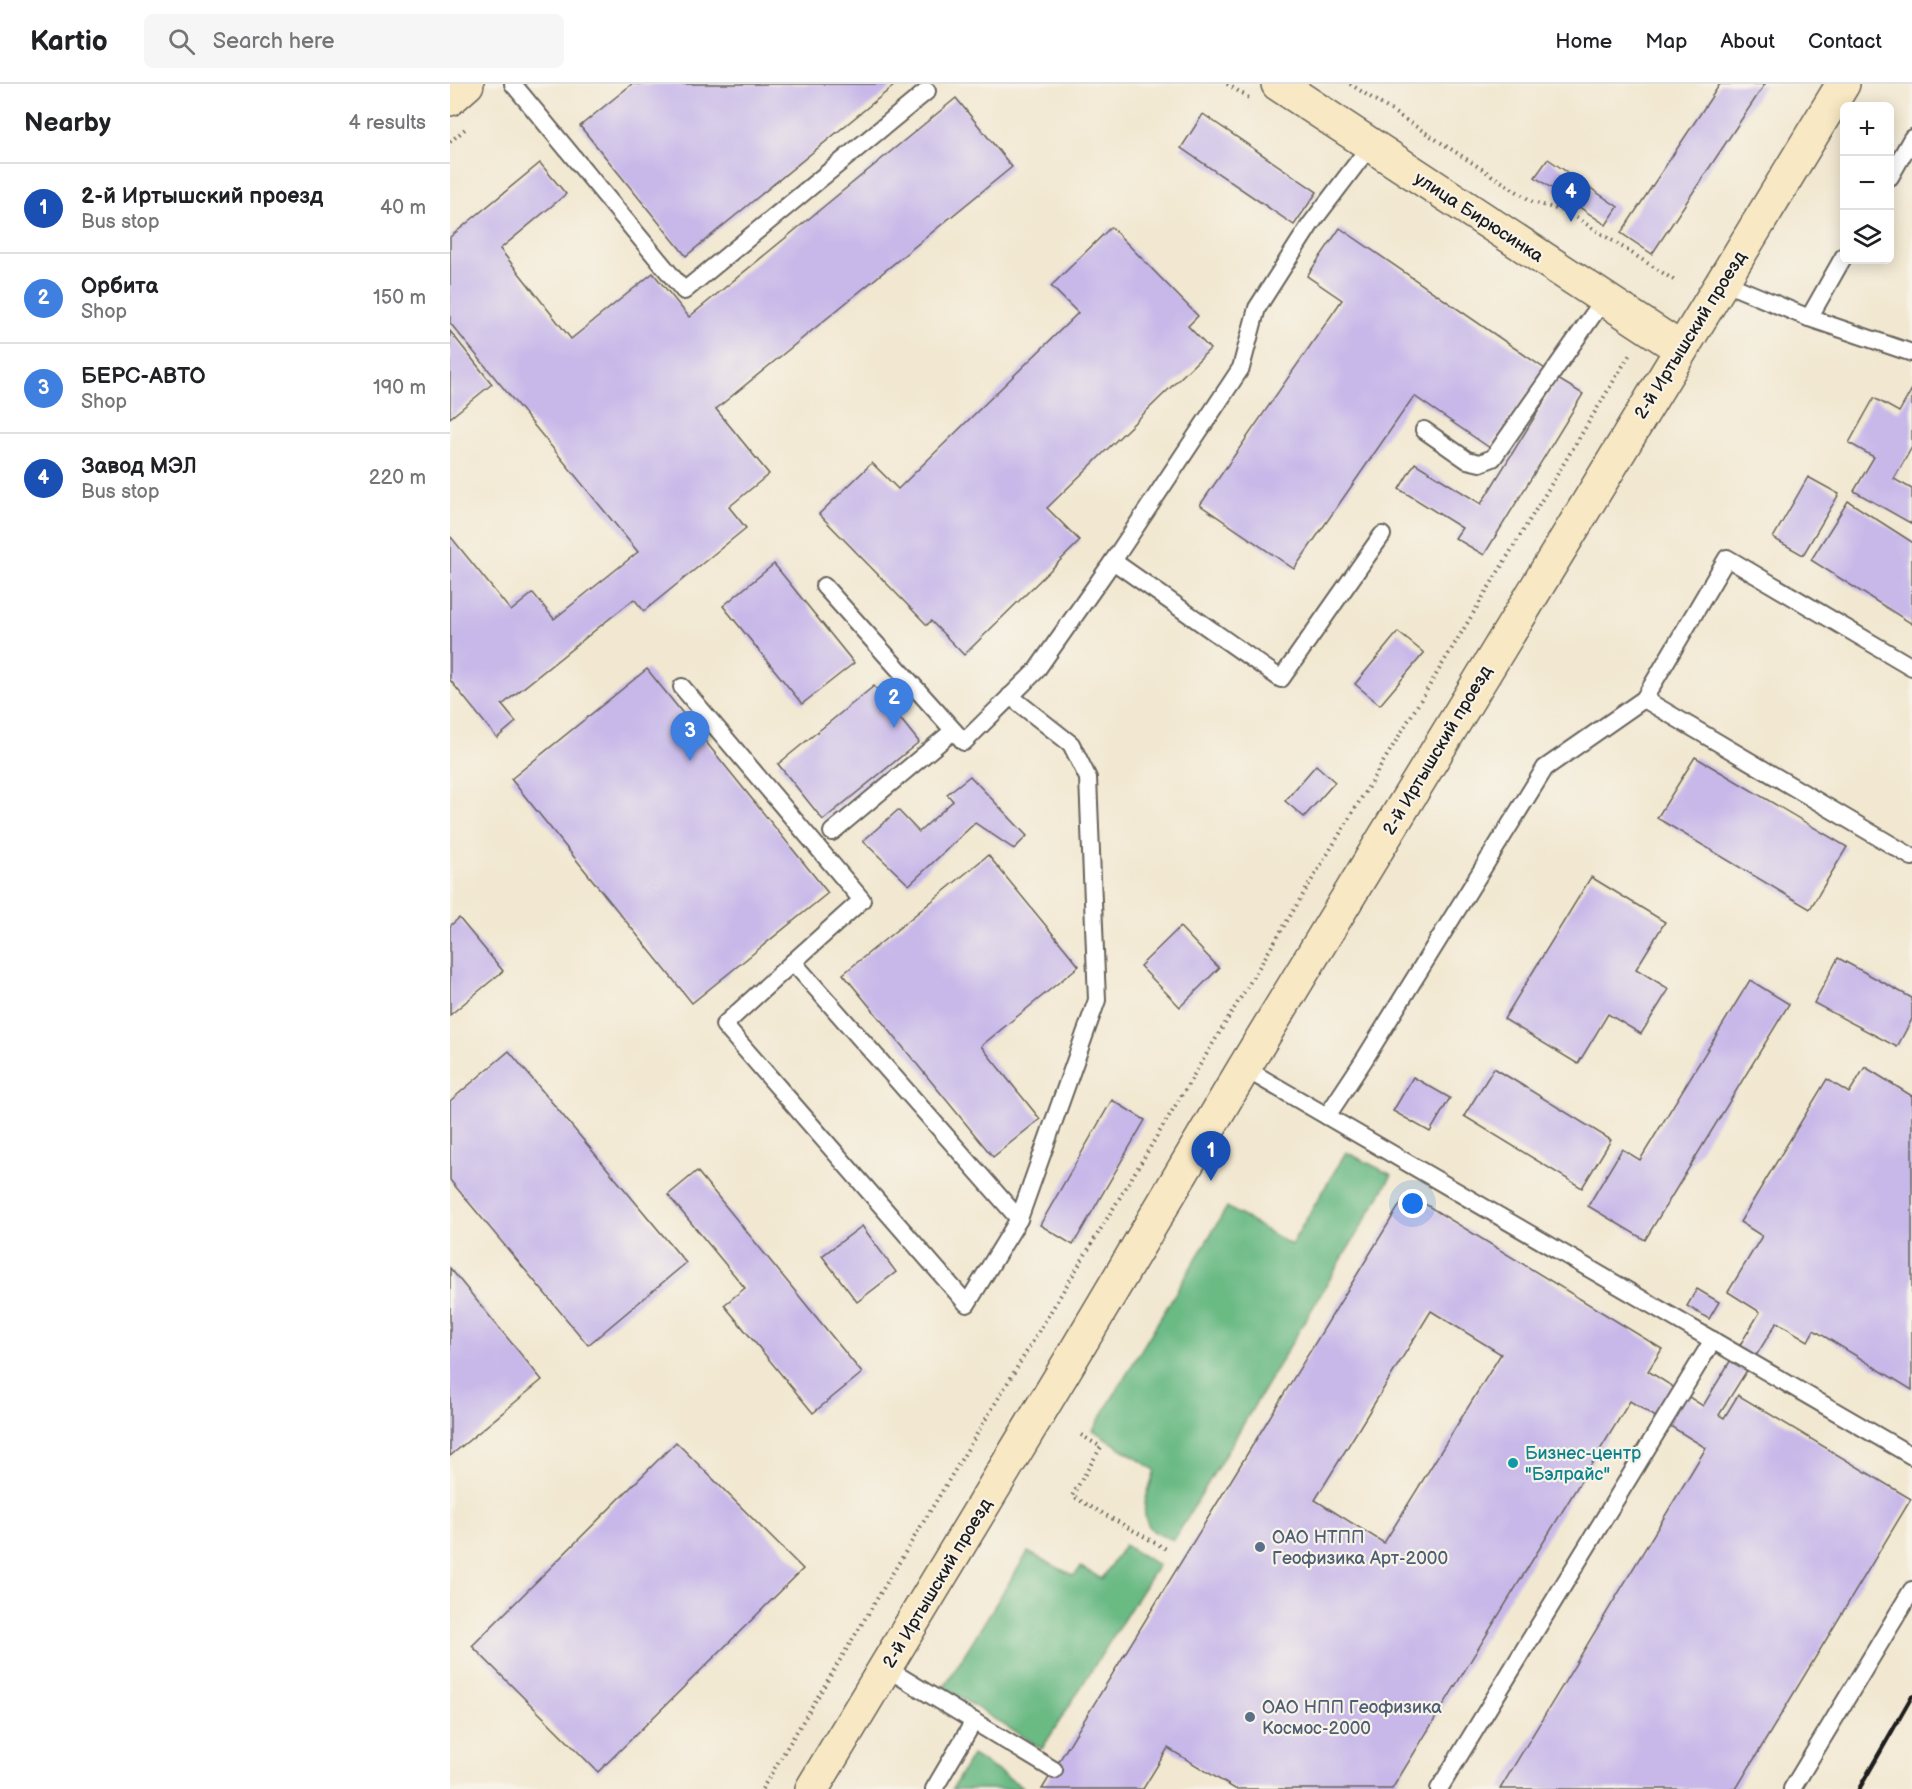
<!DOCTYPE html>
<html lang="en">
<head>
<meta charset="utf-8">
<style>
	:root { --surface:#fff; --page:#f6f6f6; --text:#202124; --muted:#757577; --line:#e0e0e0; --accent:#c8321e }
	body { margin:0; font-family:"Balsamiq Sans",sans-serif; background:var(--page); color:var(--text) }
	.controls { position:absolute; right:18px; top:18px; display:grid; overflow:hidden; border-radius:9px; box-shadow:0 3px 15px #0003 }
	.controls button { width:54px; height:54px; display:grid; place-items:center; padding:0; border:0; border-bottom:2px solid var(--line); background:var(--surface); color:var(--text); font:30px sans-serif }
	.you { position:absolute; left:963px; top:1120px; width:21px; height:21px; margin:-15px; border:4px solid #fff; border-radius:50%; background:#1a73e8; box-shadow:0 0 0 9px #1a73e833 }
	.badge { display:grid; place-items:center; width:39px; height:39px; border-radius:50%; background:var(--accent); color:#fff; font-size:20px; font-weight:700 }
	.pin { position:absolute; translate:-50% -50px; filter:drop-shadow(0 2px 3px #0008) }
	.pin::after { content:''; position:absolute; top:32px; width:21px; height:18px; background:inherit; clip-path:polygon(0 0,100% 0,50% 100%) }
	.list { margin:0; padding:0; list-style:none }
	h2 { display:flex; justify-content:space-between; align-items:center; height:78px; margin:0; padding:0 24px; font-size:26px }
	h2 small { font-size:20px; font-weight:400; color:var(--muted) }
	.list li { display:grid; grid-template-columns:39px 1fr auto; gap:18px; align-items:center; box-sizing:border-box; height:90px; padding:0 24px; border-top:2px solid var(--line) }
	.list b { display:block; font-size:22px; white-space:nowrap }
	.list p { margin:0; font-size:20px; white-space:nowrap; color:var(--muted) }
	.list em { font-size:20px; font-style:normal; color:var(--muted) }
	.icon { flex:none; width:33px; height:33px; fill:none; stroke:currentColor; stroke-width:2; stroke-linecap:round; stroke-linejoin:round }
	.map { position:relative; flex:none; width:1462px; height:1705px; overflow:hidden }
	header { display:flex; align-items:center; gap:36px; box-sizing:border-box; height:84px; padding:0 30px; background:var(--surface); border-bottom:2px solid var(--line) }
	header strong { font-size:28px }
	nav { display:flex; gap:33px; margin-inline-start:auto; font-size:21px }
	.search { width:420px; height:54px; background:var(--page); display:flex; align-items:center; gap:15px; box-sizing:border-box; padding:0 21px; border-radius:9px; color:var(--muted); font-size:22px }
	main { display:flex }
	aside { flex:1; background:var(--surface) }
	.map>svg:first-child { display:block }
	.forest { fill:#6bba84; stroke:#446b50; stroke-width:1.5 }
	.building { fill:#c7b8e9; fill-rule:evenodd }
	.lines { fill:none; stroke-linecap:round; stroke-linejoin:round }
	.lane-casing { stroke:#67635b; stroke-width:20 }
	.secondary-casing { stroke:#67635b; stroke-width:36 }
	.path { stroke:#67635b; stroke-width:4; stroke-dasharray:1.5 4.5; stroke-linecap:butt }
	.lane { stroke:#fff; stroke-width:16 }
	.secondary { stroke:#f8e8c3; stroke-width:33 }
	.rail { stroke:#1c1c1c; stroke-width:4.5 }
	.culture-dot { fill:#0f9aa8; stroke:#f7f3e8; stroke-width:2 }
	.service-dot { fill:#5c6f8a; stroke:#f7f3e8; stroke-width:2 }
	.labels { text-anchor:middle; stroke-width:4.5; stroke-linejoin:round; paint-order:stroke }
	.street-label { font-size:18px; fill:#1c1c1c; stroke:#f7f3e8 }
	.culture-label { font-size:18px; fill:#0d838f; stroke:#f7f3e8; text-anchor:start }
	.service-label { font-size:18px; fill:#4e5e75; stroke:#f7f3e8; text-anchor:start }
</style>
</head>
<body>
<header>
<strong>Kartio</strong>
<div class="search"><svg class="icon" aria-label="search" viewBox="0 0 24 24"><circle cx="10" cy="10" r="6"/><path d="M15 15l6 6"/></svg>Search here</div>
<nav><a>Home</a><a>Map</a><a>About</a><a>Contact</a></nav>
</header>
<main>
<aside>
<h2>Nearby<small>4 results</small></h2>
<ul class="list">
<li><span class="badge" style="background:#1a4fb4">1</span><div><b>2-й Иртышский проезд</b><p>Bus stop</p></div><em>40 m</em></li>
<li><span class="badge" style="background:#3f7fe0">2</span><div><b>Орбита</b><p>Shop</p></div><em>150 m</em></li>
<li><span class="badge" style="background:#3f7fe0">3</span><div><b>БЕРС-АВТО</b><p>Shop</p></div><em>190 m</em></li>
<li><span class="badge" style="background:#1a4fb4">4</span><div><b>Завод МЭЛ</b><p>Bus stop</p></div><em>220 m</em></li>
</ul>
</aside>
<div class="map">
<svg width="1462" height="1705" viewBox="0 0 1462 1705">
	<rect width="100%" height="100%" fill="#f7f3e8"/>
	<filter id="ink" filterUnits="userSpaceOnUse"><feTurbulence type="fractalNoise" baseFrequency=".0167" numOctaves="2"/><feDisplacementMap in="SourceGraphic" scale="12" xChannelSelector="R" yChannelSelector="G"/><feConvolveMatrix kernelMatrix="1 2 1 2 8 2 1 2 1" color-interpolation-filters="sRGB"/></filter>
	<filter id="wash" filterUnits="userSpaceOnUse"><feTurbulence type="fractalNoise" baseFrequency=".008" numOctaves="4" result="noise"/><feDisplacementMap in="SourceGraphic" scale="24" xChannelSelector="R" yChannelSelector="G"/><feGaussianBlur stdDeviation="1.35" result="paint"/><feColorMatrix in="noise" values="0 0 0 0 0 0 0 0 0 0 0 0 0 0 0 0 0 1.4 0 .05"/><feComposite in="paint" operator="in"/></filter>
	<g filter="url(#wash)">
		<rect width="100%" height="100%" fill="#f2e8d1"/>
		<g class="forest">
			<path d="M 896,1068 L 942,1091 L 724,1456 C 717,1453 707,1451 702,1446 C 686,1429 700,1404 705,1386 L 643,1346 L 777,1123 L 841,1161 Z"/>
			<polygon points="674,1461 708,1481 592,1665 494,1603 578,1468 624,1492 631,1483 652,1495"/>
			<polygon points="522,1671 573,1703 571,1705 502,1705"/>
		</g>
		<g id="blocks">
			<g class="building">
				<polygon points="182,0 446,0 236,172 130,42"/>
				<polygon points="1270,0 1315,0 1202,170 1171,149"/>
				<polygon points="506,14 562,83 266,325 319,390 279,423 296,444 194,527 184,515 52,621 66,638 47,654 0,596 0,454 1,453 61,527 83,509 104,535 188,468 0,239 0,153 90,79 116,110 50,165 121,255 203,189 239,233"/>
				<polygon points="753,30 867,108 844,141 731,64"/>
				<polygon points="1098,75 1168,123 1156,141 1085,93"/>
				<polygon points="661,143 748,232 738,242 760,265 597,424 630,457 514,571 481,537 477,541 369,430 422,379 448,405 628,229 601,202"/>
				<polygon points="890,144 1095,285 1040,364 964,312 844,485 750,421 892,216 857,192"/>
				<polygon points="0,247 42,300 0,334"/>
				<polygon points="1108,295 1133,310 1034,471 1005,454 1012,444 949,405 965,379 1031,420"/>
				<polygon points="1462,305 1462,363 1444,395 1462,405 1462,440 1404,407 1424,373 1399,359 1424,314 1449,328"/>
				<polygon points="1358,393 1389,410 1353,471 1323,454"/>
				<polygon points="1398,417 1462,458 1462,540 1361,476"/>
				<polygon points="324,480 404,579 352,620 273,522"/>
				<polygon points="948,548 974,569 930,621 905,600"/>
				<polygon points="197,585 378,809 242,919 61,695"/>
				<polygon points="424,602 469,658 373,736 328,680"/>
				<polygon points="1245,673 1397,763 1360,825 1207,734"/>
				<polygon points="866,681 885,698 854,733 835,717"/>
				<polygon points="520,692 577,752 564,765 525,739 459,801 413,757 448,726 469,748 503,717 497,710"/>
				<polygon points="538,771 629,882 531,962 590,1035 543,1073 393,890"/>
				<polygon points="1141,793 1215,838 1186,885 1219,905 1191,950 1158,930 1128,980 1054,935"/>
				<polygon points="9,834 53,887 0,931 0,842"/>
				<polygon points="730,843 769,884 730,923 690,882"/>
				<polygon points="1388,874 1462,914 1462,935 1447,963 1364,919"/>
				<polygon points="1300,896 1339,920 1195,1156 1138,1122 1172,1065 1190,1076"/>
				<polygon points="59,967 236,1179 138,1261 0,1096 0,1017"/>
				<path d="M 1415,983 L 1462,1012 L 1462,1306 L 1364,1246 L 1358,1257 L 1327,1238 L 1269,1331 L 1274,1334 L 1288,1311 L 1461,1415 L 1286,1705 L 1050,1705 L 1256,1364 L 1180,1317 L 942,1705 L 785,1705 L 718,1664 L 693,1705 L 592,1705 L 957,1109 L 1212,1265 L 1198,1287 L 1253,1322 L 1310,1228 L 1278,1208 L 1312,1152 L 1290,1138 L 1377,995 L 1399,1009 ZM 981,1227 L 1051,1270 L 934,1459 L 865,1416 Z"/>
				<polygon points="1044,984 1161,1056 1132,1104 1014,1032"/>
				<polygon points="963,993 1000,1014 980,1048 943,1027"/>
				<polygon points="662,1016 695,1036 623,1161 590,1141"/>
				<polygon points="247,1087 412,1289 363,1329 274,1221 295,1204 218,1111"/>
				<polygon points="412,1142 446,1188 407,1218 372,1172"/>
				<polygon points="0,1184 92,1296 0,1372"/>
				<polygon points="1247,1205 1269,1218 1259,1235 1237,1222"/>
				<polygon points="226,1358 353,1485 148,1688 22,1562"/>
			</g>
		</g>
	</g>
	<g filter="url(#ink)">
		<use href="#blocks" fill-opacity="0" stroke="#67635b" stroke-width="1.5"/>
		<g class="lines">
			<g class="lane-casing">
				<g id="lane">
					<polyline points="63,0 234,207 477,7"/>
					<polyline points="1440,93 1462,54"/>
					<polyline points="1273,198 1359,234 1394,172"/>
					<polyline points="1359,234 1462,269"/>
					<polyline points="974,346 1017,376 1030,379 1043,374 1154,215"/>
					<polyline points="663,477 831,595 932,451"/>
					<polyline points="374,502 514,658 586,587 663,477 791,284 807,224 860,141 920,62"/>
					<polyline points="232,603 412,816 343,878 569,1135 647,916 638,694 621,660 560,612"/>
					<polyline points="1194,615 1462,773"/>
					<polyline points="382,748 503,647"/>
					<polyline points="343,878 274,941 517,1220 569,1135"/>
					<polyline points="794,984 1462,1372"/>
					<polyline points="877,1032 914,976 1095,684 1194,615 1277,474 1462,583"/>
					<polyline points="436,1584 604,1686"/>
					<polyline points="484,1705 524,1637"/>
					<polyline points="989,1705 1263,1256"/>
					<polyline points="1342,1705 1462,1506"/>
				</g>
			</g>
			<g class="secondary-casing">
				<g id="secondary">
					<polyline points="828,0 1231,265"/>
					<polyline points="0,15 17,0"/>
					<polyline points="362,1705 614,1287 794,984 1393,0"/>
				</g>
			</g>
			<g class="path">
				<polyline points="777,0 799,14"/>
				<polyline points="900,0 1083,118 1119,129 1227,198"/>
				<polyline points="0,58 15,45"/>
				<polyline points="631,1351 651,1363 622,1412 718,1466"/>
				<polyline points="312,1705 1180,270 1179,269"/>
			</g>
			<use href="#lane" class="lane"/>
			<use href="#secondary" class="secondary"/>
			<polyline class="rail" points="1409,1705 1462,1612"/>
		</g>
	</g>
	<circle class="culture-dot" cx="1063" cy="1379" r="6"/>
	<g class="service-dot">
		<circle cx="810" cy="1463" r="6"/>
		<circle cx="800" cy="1633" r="6"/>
	</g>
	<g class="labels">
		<g class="street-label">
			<text transform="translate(1029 133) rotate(33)" y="6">улица Бирюсинка</text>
			<text transform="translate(1240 251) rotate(-58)" y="6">2-й Иртышский проезд</text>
			<text transform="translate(987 666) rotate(-59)" y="6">2-й Иртышский проезд</text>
			<text transform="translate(487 1499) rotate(-59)" y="6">2-й Иртышский проезд</text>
		</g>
		<g class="culture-label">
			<text x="1075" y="1375">Бизнес-центр<tspan x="1075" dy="21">"Бэлрайс"</tspan></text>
		</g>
		<g class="service-label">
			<text x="822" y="1459">ОАО НТПП<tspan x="822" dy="21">Геофизика Арт-2000</tspan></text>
			<text x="812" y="1629">ОАО НПП Геофизика<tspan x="812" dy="21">Космос-2000</tspan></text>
		</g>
	</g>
</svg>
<div class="controls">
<button>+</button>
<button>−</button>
<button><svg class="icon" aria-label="layers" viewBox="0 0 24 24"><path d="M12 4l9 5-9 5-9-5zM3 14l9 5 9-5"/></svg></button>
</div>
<div class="you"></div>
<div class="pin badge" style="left:761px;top:1097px;background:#1a4fb4">1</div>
<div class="pin badge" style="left:444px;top:644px;background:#3f7fe0">2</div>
<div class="pin badge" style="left:240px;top:677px;background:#3f7fe0">3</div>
<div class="pin badge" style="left:1121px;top:138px;background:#1a4fb4">4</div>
</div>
</main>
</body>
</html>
